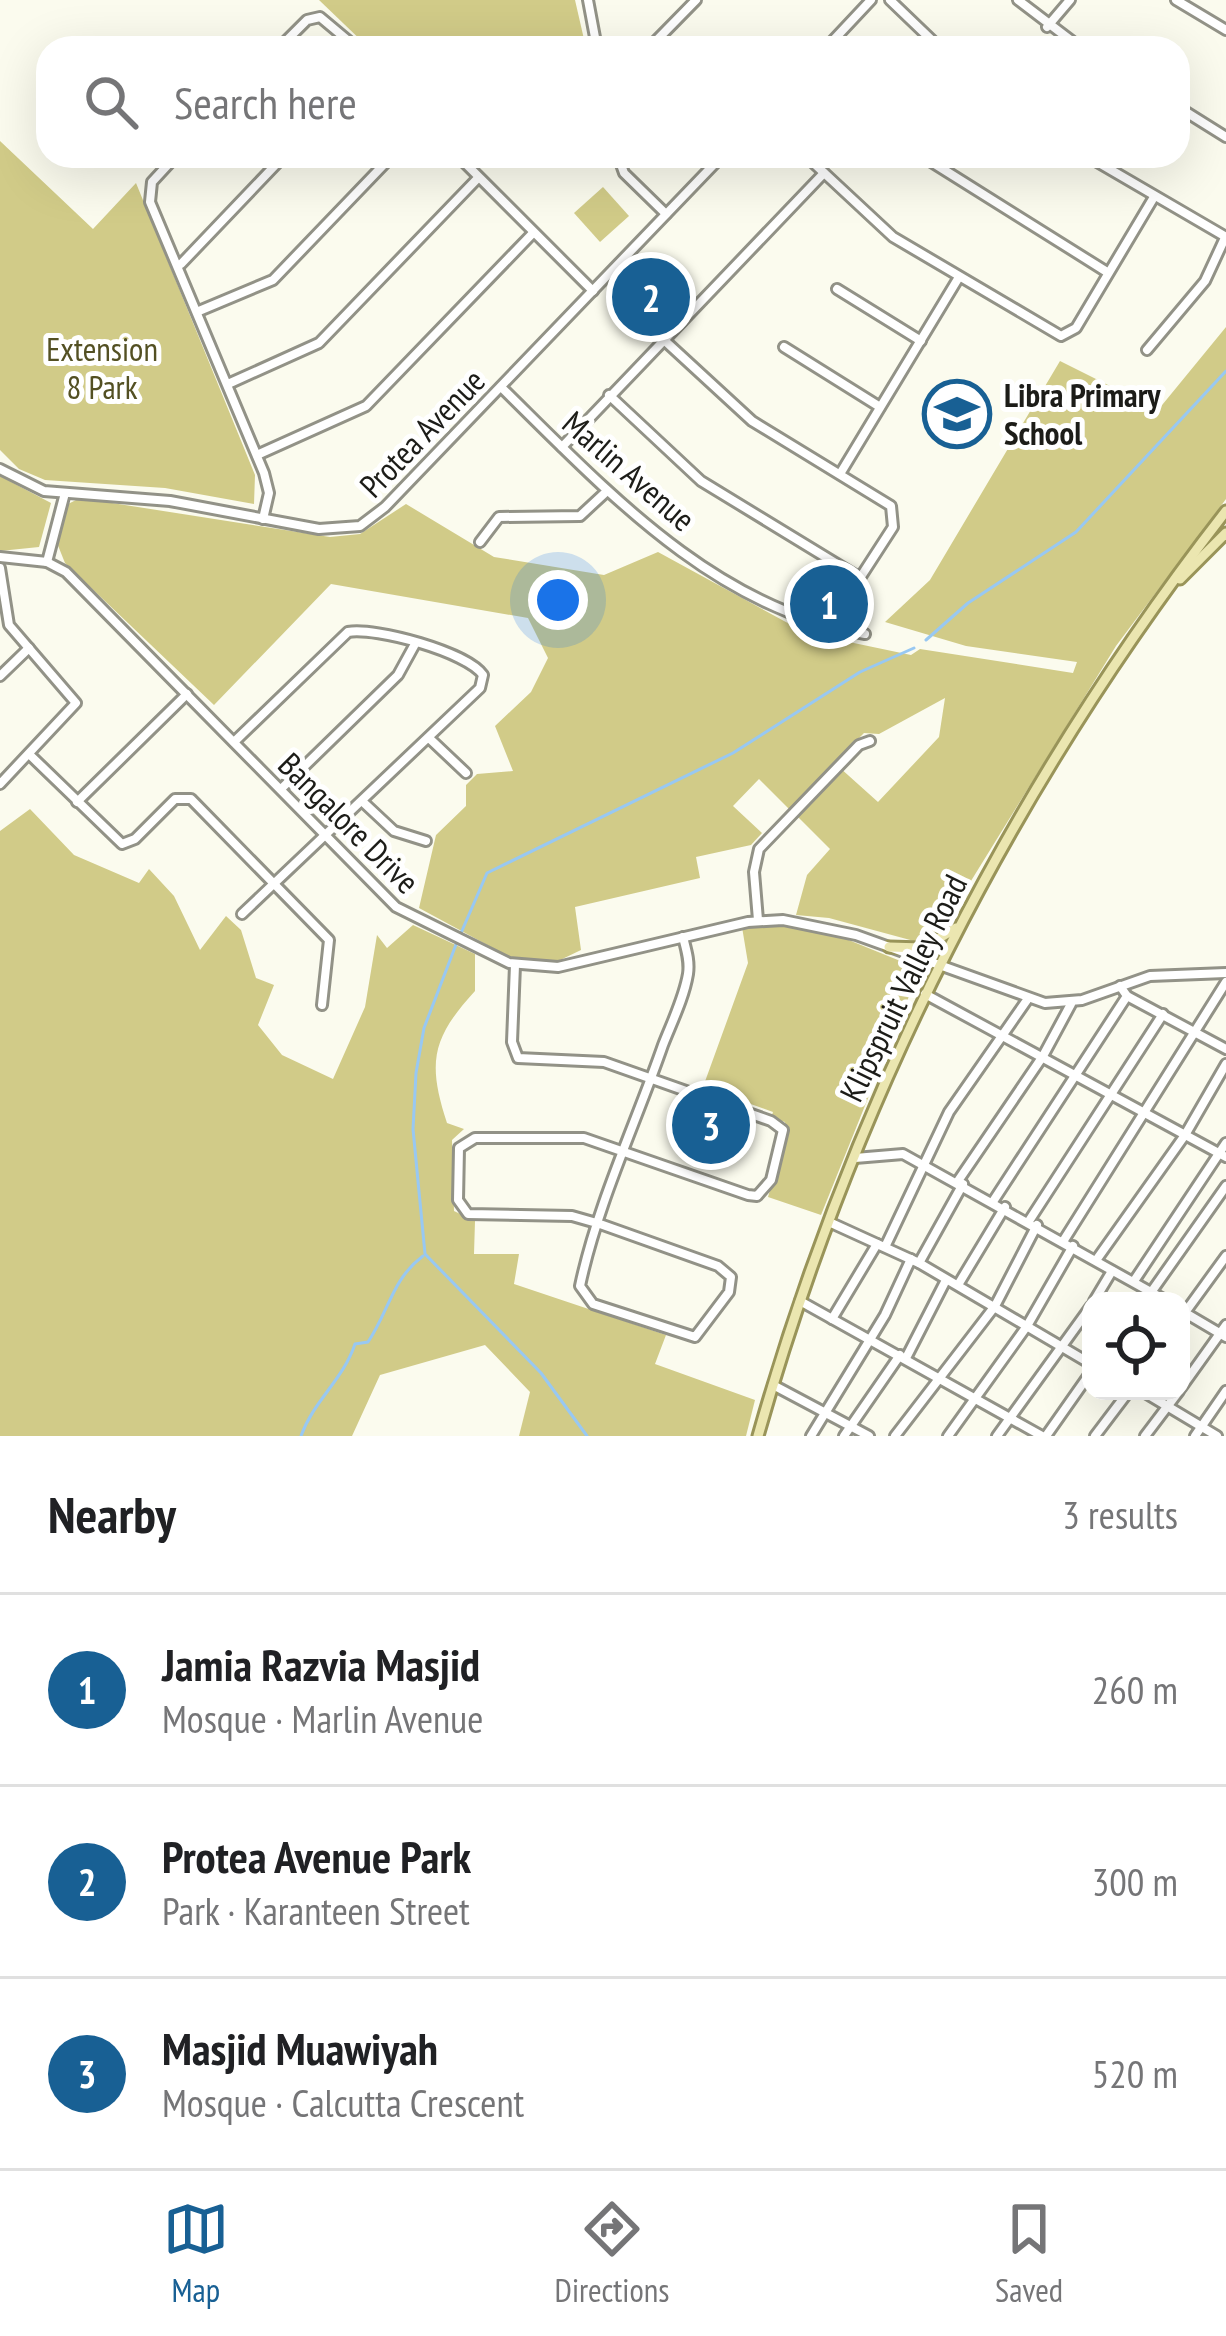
<!DOCTYPE html>
<html lang="en">
<head>
<meta charset="utf-8">
<style>
	:root { --surface:#fff; --page:#f2f2f2; --text:#202124; --muted:#757577; --line:#e0e0e0; --accent:#186094 }
	body { margin:0; font-family:"PT Sans Narrow",sans-serif; background:var(--page); color:var(--text) }
	.controls { position:absolute; right:36px; bottom:36px; display:grid; overflow:hidden; border-radius:24px; box-shadow:0 12px 48px #0002 }
	.controls button { width:108px; height:108px; display:grid; place-items:center; padding:0; border:0; border-bottom:3px solid var(--line); background:var(--surface); color:var(--text); font:60px sans-serif }
	.you { position:absolute; left:558px; top:600px; width:42px; height:42px; margin:-30px; border:9px solid #fff; border-radius:50%; background:#1a73e8; box-shadow:0 0 0 18px #1a73e833 }
	.badge { display:grid; place-items:center; width:78px; height:78px; border-radius:50%; background:var(--accent); color:#fff; font-size:39px; font-weight:700 }
	.pin { position:absolute; translate:-50% -50%; border:6px solid #fff; box-shadow:0 3px 12px #0006 }
	.list { margin:0; padding:0; list-style:none }
	h2 { display:flex; justify-content:space-between; align-items:center; height:156px; margin:0; padding:0 48px; font-size:51px }
	h2 small { font-size:39px; font-weight:400; color:var(--muted) }
	.list li { display:grid; grid-template-columns:78px 1fr auto; gap:36px; align-items:center; box-sizing:border-box; height:192px; padding:0 48px; border-top:3px solid var(--line) }
	.list b { display:block; font-size:45px; white-space:nowrap }
	.list p { margin:0; font-size:39px; white-space:nowrap; color:var(--muted) }
	.list em { font-size:39px; font-style:normal; color:var(--muted) }
	.icon { flex:none; width:66px; height:66px; fill:none; stroke:currentColor; stroke-width:2; stroke-linecap:round; stroke-linejoin:round }
	.map { position:relative; flex:none; width:1226px; height:1436px; overflow:hidden }
	.search { position:absolute; background:var(--surface); box-shadow:0 12px 48px #0002; left:36px; right:36px; top:36px; height:132px; display:flex; align-items:center; gap:30px; box-sizing:border-box; padding:0 42px; border-radius:36px; color:var(--muted); font-size:45px }
	.sheet { height:732px; background:var(--surface) }
	nav { display:flex; justify-content:space-around; align-items:center; box-sizing:border-box; height:168px; border-top:3px solid var(--line); background:var(--surface); font-size:33px; color:var(--muted) }
	nav a { display:grid; justify-items:center; gap:6px }
	nav .on { color:var(--accent) }
	.map>svg:first-child { display:block }
	.green { fill:#d1cb88 }
	.lines { fill:none; stroke-linecap:round; stroke-linejoin:round }
	.stream { stroke:#98c8f2; stroke-width:3 }
	.minor-casing { stroke:#929287; stroke-width:14 }
	.major-casing { stroke:#999459; stroke-width:15 }
	.minor { stroke:#fff; stroke-width:8 }
	.major { stroke:#ebe6b0; stroke-width:9 }
	.labels { text-anchor:middle; stroke-width:10; stroke-linejoin:round; paint-order:stroke }
	.park-label { font-size:33px; fill:#535023; stroke:#fff }
	.poi-label { font-size:33px; font-weight:bold; fill:#1c1c18; stroke:#fff; text-anchor:start }
	.street-label { font-size:33px; fill:#1c1c18; stroke:#fff }
</style>
</head>
<body>
<div class="map">
<svg width="1226" height="1436" viewBox="0 0 1226 1436">
	<rect width="100%" height="100%" fill="#fbfbee"/>
	<g class="green">
		<polygon points="319,0 575,0 586,48 369,48"/>
		<polygon points="0,141 93,229 136,183 255,475 254,504 165,488 45,480 19,469 0,450"/>
		<polygon points="603,187 629,216 600,242 574,213"/>
		<polygon points="642,259 688,305 658,333 613,289"/>
		<polygon points="1226,327 1226,499 1116,646 937,936 925,944 829,918 796,915 807,875 830,849 797,816 839,767 878,802 939,737 945,698 879,734 864,733 789,809 759,779 733,806 762,833 751,845 696,857 700,878 575,907 581,950 556,962 513,959 419,908 436,835 466,806 466,785 477,774 513,771 495,726 531,692 548,658 528,618 331,584 214,705 65,563 57,543 68,504 80,498 330,537 360,534 406,504 494,557 604,575 658,552 806,633 911,655 920,649 1073,673 1077,662 966,646 885,622 930,580 1060,361 1158,410"/>
		<polygon points="0,476 51,503 39,547 0,551"/>
		<path d="M 30,809 L 74,855 L 139,883 L 149,869 L 174,896 L 200,950 L 226,916 L 241,930 L 256,978 L 274,985 L 258,1025 L 282,1055 L 333,1079 L 365,1007 L 377,935 L 387,948 L 413,925 L 475,954 L 475,991 C 432,1038 427,1062 447,1123 L 464,1129 L 452,1140 L 454,1211 L 475,1221 L 474,1254 L 519,1254 L 514,1284 L 666,1335 L 655,1364 L 755,1400 L 746,1436 L 519,1436 L 530,1392 L 485,1345 L 380,1375 L 352,1436 L 0,1436 L 0,831 Z"/>
		<polygon points="766,925 824,930 920,969 821,1215 768,1197 786,1134 785,1122 771,1118 773,1112 703,1087 748,963 742,927"/>
	</g>
	<g class="lines">
		<g class="stream">
			<polyline points="926,640 968,603 1076,532 1226,371"/>
			<polyline points="461,933 487,873 733,753 860,672 914,648"/>
			<polyline points="457,942 424,1028 416,1073 413,1129 425,1254 541,1373 587,1436"/>
			<path d="M 301,1436 C 314,1400 343,1380 355,1344 L 368,1342 C 389,1311 392,1279 423,1256"/>
		</g>
		<g class="minor-casing">
			<g id="minor">
				<polyline points="588,0 597,48"/>
				<polyline points="890,0 940,48"/>
				<polyline points="1018,0 1081,48"/>
				<polyline points="1176,0 1226,30"/>
				<polyline points="1047,27 1070,0"/>
				<polyline points="279,48 307,20 320,17 357,48"/>
				<polyline points="649,48 696,0"/>
				<polyline points="826,48 871,0"/>
				<polyline points="1178,107 1226,137"/>
				<polyline points="176,156 152,182 150,202 264,473 269,493 263,519"/>
				<polyline points="458,156 593,291"/>
				<polyline points="618,156 624,173 666,214"/>
				<polyline points="806,156 893,237 1061,336 1076,328 1154,197"/>
				<polyline points="922,156 1107,272"/>
				<polyline points="1087,156 1226,237"/>
				<polyline points="181,264 284,156"/>
				<polyline points="837,289 921,341"/>
				<polyline points="199,311 273,280 392,156"/>
				<polyline points="664,340 752,421 891,506 893,527 860,578 853,631"/>
				<polyline points="784,347 880,407"/>
				<polyline points="1147,350 1205,281 1224,240"/>
				<polyline points="228,384 319,343 477,179"/>
				<path d="M 501,387 C 606,490 714,609 865,634"/>
				<polyline points="609,395 701,481 860,578"/>
				<polyline points="562,447 824,173"/>
				<polyline points="257,455 366,406 533,233"/>
				<polyline points="0,469 44,491 170,501 319,529 360,526 385,507 722,156"/>
				<polyline points="840,474 959,277"/>
				<polyline points="480,542 499,517 580,516 607,491"/>
				<polyline points="0,557 47,562 66,572 396,907 509,963 558,967 748,922 783,920 856,935 1045,1003 1082,1000 1150,976 1226,973"/>
				<polyline points="47,562 65,493"/>
				<polyline points="0,568 9,625 76,703 0,784"/>
				<polyline points="0,676 29,648"/>
				<polyline points="429,738 466,773"/>
				<path d="M 234,742 L 348,632 C 376,627 467,652 483,675 L 480,688 L 242,914"/>
				<polyline points="30,755 122,844 135,839 175,799 191,799 329,940 322,1005"/>
				<polyline points="281,789 398,675 415,644"/>
				<polyline points="77,802 187,694"/>
				<polyline points="363,802 394,831 426,841"/>
				<polyline points="758,920 754,872 759,849 859,745 870,741"/>
				<path d="M 515,965 L 512,1042 L 518,1058 L 604,1062 L 771,1121 L 783,1130 L 771,1180 L 757,1196 L 748,1195 L 584,1138 L 475,1138 L 459,1148 L 458,1200 L 468,1214 L 572,1216 L 600,1224 L 718,1266 L 731,1277 L 729,1292 L 695,1337 L 593,1304 L 580,1286 C 597,1205 636,1123 663,1045 C 672,1022 684,998 688,974 C 690,961 686,949 683,937"/>
				<polyline points="925,994 1226,1157"/>
				<polyline points="1127,996 1226,1049"/>
				<polyline points="855,1158 903,1154 1167,1301"/>
				<polyline points="958,1181 1043,1056 1071,1004"/>
				<polyline points="994,1200 1127,996 1120,986"/>
				<polyline points="1029,1221 1163,1014"/>
				<polyline points="829,1222 919,1263 1091,1364"/>
				<polyline points="1064,1240 1226,982"/>
				<polyline points="885,1247 949,1112 1027,1000"/>
				<polyline points="1097,1259 1185,1135 1226,1064"/>
				<polyline points="919,1263 963,1184"/>
				<polyline points="1134,1281 1226,1143"/>
				<polyline points="958,1285 1005,1207"/>
				<polyline points="800,1301 1042,1436"/>
				<polyline points="1094,1301 1112,1271"/>
				<polyline points="1145,1301 1226,1186"/>
				<polyline points="1182,1311 1226,1337"/>
				<polyline points="1181,1318 1226,1256"/>
				<polyline points="832,1319 877,1244"/>
				<polyline points="906,1358 946,1280"/>
				<polyline points="773,1385 869,1436"/>
				<polyline points="1181,1388 1226,1325"/>
				<polyline points="1142,1391 1217,1436"/>
				<polyline points="811,1436 885,1315 911,1259"/>
				<polyline points="844,1436 900,1355"/>
				<polyline points="895,1436 995,1306 1037,1225"/>
				<polyline points="948,1436 1027,1326 1073,1246"/>
				<polyline points="997,1436 1091,1306"/>
				<polyline points="1046,1436 1091,1372"/>
				<polyline points="1095,1436 1129,1391"/>
				<polyline points="1145,1436 1179,1391"/>
				<polyline points="1195,1436 1226,1391"/>
			</g>
		</g>
		<g class="major-casing">
			<g id="major">
				<polyline points="1180,579 1226,533"/>
				<polyline points="889,947 923,948 956,928"/>
				<path d="M 758,1436 C 853,1101 1012,786 1226,511"/>
			</g>
		</g>
		<use href="#minor" class="minor"/>
		<use href="#major" class="major"/>
	</g>
	<defs>
		<g id="school-ring" transform="scale(3.45)"><circle r="9.5" fill="#fff" stroke="#186094" stroke-width="1.5"/><path d="M0-5L7-2L0 1L-7-2ZM-4 1L0 2.5L4 1V4Q0 6-4 4Z" fill="#186094"/></g>
	</defs>
	<g fill-rule="evenodd">
		<use href="#school-ring" x="957" y="414"/>
	</g>
	<g class="labels">
		<g class="park-label">
			<text x="102" y="361">Extension<tspan x="102" dy="38">8 Park</tspan></text>
		</g>
		<g class="poi-label">
			<text x="1004" y="407">Libra Primary<tspan x="1004" dy="38">School</tspan></text>
		</g>
		<g class="street-label">
			<text transform="translate(422 433) rotate(-46)" y="12">Protea Avenue</text>
			<text transform="translate(629 471) rotate(41)" y="12">Marlin Avenue</text>
			<text transform="translate(349 823) rotate(45)" y="12">Bangalore Drive</text>
			<text transform="translate(903 988) rotate(-64)" y="12">Klipspruit Valley Road</text>
		</g>
	</g>
</svg>
<div class="controls">
<button><svg class="icon" aria-label="locate" viewBox="0 0 24 24"><circle cx="12" cy="12" r="6"/><path d="M12 2v4M12 18v4M2 12h4M18 12h4"/></svg></button>
</div>
<div class="you"></div>
<div class="pin badge" style="left:829px;top:604px">1</div>
<div class="pin badge" style="left:651px;top:297px">2</div>
<div class="pin badge" style="left:711px;top:1125px">3</div>
<div class="search"><svg class="icon" aria-label="search" viewBox="0 0 24 24"><circle cx="10" cy="10" r="6"/><path d="M15 15l6 6"/></svg>Search here</div>
</div>
<section class="sheet">
<h2>Nearby<small>3 results</small></h2>
<ul class="list">
<li><span class="badge">1</span><div><b>Jamia Razvia Masjid</b><p>Mosque · Marlin Avenue</p></div><em>260 m</em></li>
<li><span class="badge">2</span><div><b>Protea Avenue Park</b><p>Park · Karanteen Street</p></div><em>300 m</em></li>
<li><span class="badge">3</span><div><b>Masjid Muawiyah</b><p>Mosque · Calcutta Crescent</p></div><em>520 m</em></li>
</ul>
</section>
<nav>
<a class="on"><svg class="icon" aria-label="map" viewBox="0 0 24 24"><path d="M3 6l6-2 6 2 6-2v14l-6 2-6-2-6 2zM9 4v14M15 6v14"/></svg>Map</a>
<a><svg class="icon" aria-label="directions" viewBox="0 0 24 24"><path d="M12 3l9 9-9 9-9-9zM9 14v-3h6M13 9l2 2-2 2"/></svg>Directions</a>
<a><svg class="icon" aria-label="saved" viewBox="0 0 24 24"><path d="M7 4h10v16l-5-4-5 4z"/></svg>Saved</a>
</nav>
</body>
</html>
